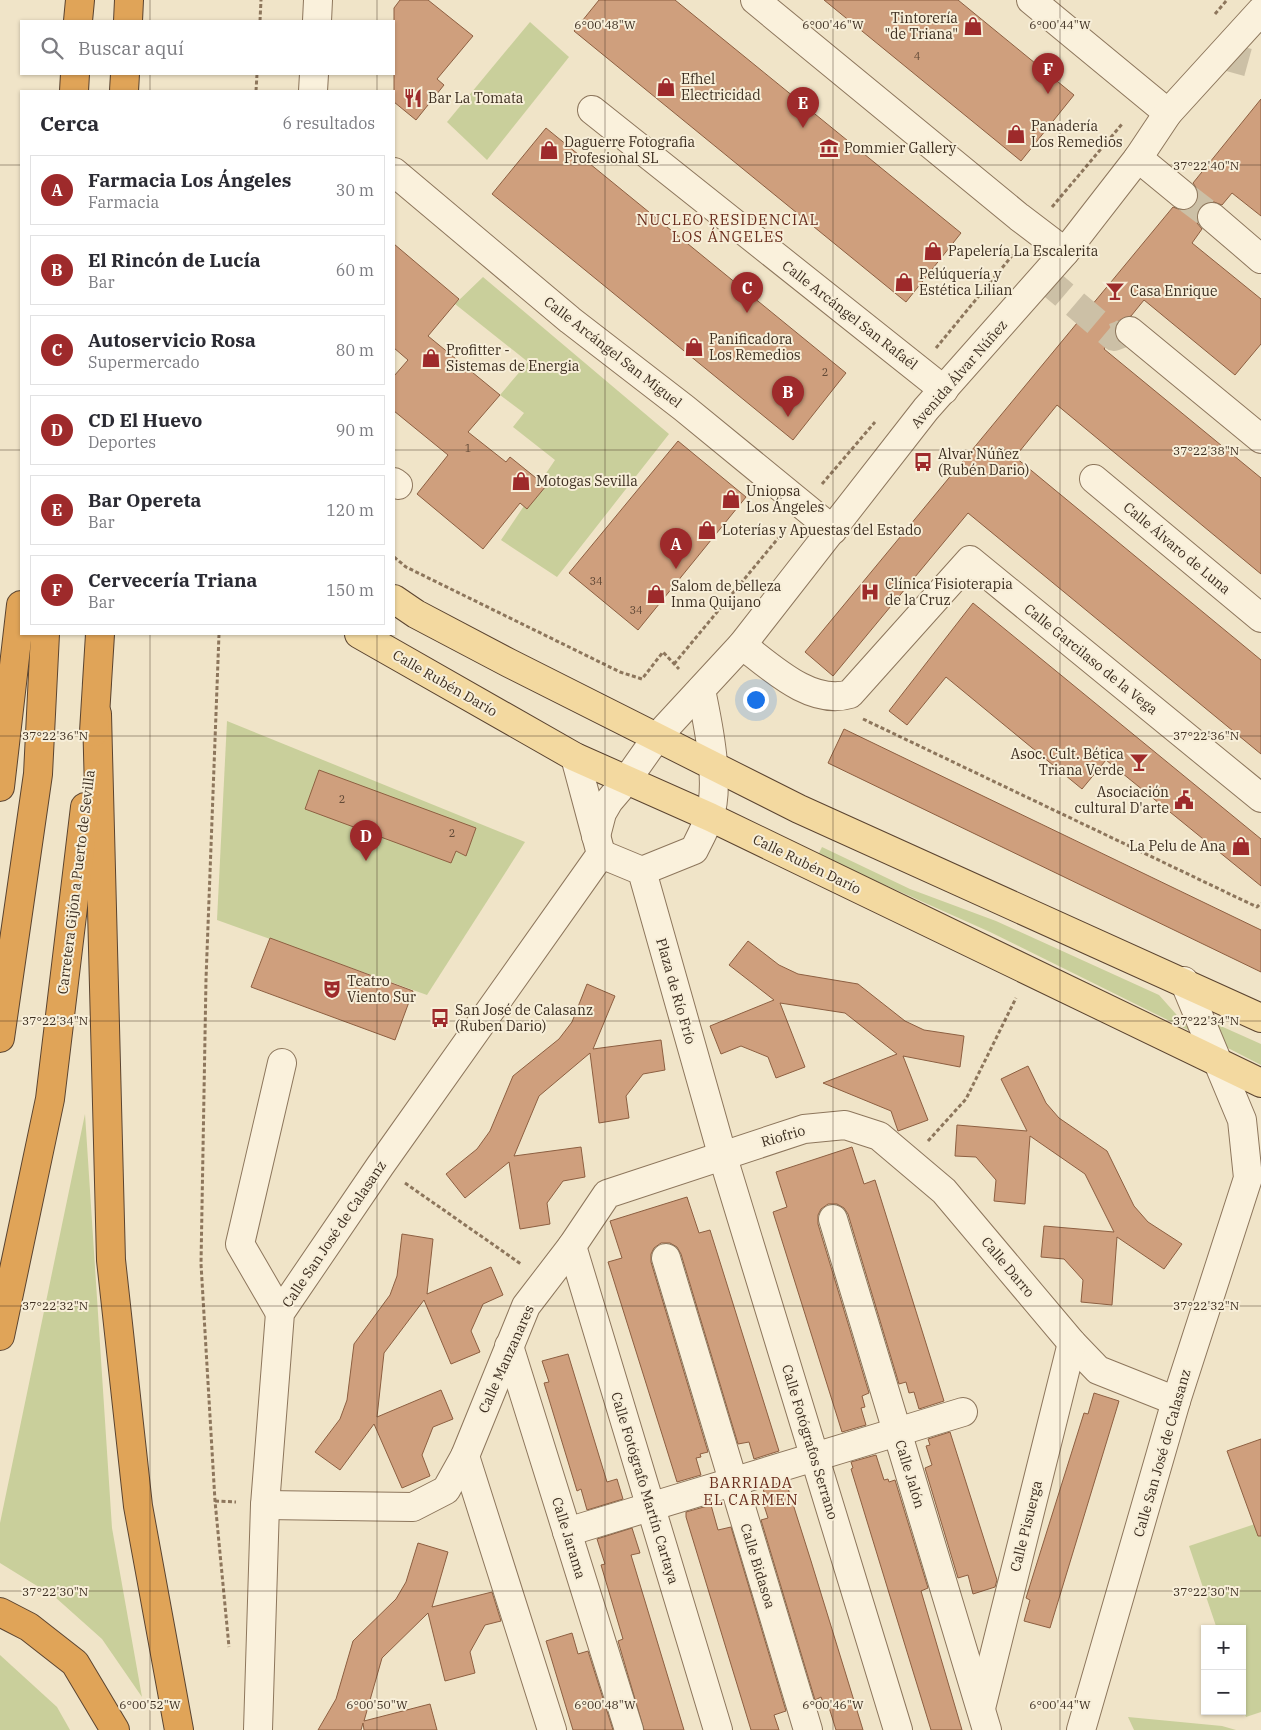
<!DOCTYPE html>
<html lang="es">
<head>
<meta charset="utf-8">
<style>
	:root { --surface:#fff; --page:#f2f2f3; --text:#2b2b33; --muted:#7c7c81; --line:#e1e1e2; --accent:#9e2a2b }
	body { margin:0; font-family:"IBM Plex Serif",serif; background:var(--page); color:var(--text) }
	.controls { position:absolute; right:15px; bottom:15px; display:grid; overflow:hidden; border-radius:0px; box-shadow:0 1px 4px #0004 }
	.controls button { width:45px; height:45px; display:grid; place-items:center; padding:0; border:0; border-bottom:1px solid var(--line); background:var(--surface); color:var(--text); font:25px sans-serif }
	.you { position:absolute; left:755px; top:699px; width:18px; height:18px; margin:-12px; border:4px solid #fff; border-radius:50%; background:#1a73e8; box-shadow:0 0 0 8px #1a73e833 }
	.badge { display:grid; place-items:center; width:32px; height:32px; border-radius:50%; background:var(--accent); color:#fff; font-size:16px; font-weight:700 }
	.pin { position:absolute; translate:-50% -41px; filter:drop-shadow(0 1px 2px #0008) }
	.pin::after { content:''; position:absolute; top:26px; width:18px; height:15px; background:inherit; clip-path:polygon(0 0,100% 0,50% 100%) }
	.list { margin:0; padding:0; list-style:none }
	h2 { display:flex; justify-content:space-between; align-items:center; height:65px; margin:0; padding:0 20px; font-size:21px }
	h2 small { font-size:16px; font-weight:400; color:var(--muted) }
	.list li { display:grid; grid-template-columns:32px 1fr auto; gap:15px; align-items:center; box-sizing:border-box; height:70px; margin:0 10px 10px; padding:0 10px; border:1px solid var(--line); border-radius:0px }
	.list b { display:block; font-size:19px; white-space:nowrap }
	.list p { margin:0; font-size:16px; white-space:nowrap; color:var(--muted) }
	.list em { font-size:16px; font-style:normal; color:var(--muted) }
	.icon { flex:none; width:28px; height:28px; fill:none; stroke:currentColor; stroke-width:2; stroke-linecap:round; stroke-linejoin:round }
	.map { position:relative; flex:none; width:1261px; height:1730px; overflow:hidden }
	.search { position:absolute; background:var(--surface); box-shadow:0 1px 4px #0004; left:20px; top:20px; width:375px; height:55px; display:flex; align-items:center; gap:12px; box-sizing:border-box; padding:0 18px; border-radius:0px; color:var(--muted); font-size:19px }
	.panel { position:absolute; background:var(--surface); box-shadow:0 1px 4px #0004; left:20px; top:90px; width:375px; height:545px; border-radius:0px }
	.map>svg:first-child { display:block }
	.green { fill:#c9cf9b }
	.building { fill:#cf9f7d; stroke:#8d5f41 }
	.lines { fill:none; stroke-linecap:round; stroke-linejoin:round }
	.minor-tunnel { stroke:#ccc0a6; stroke-width:28; stroke-dasharray:28 14; stroke-linecap:butt }
	.minor-casing { stroke:#8d765c; stroke-width:30 }
	.major-casing { stroke:#5b4430; stroke-width:30 }
	.highway-casing { stroke:#5b4430; stroke-width:30 }
	.path { stroke:#8d765c; stroke-width:3; stroke-dasharray:4 2.5; stroke-linecap:butt }
	.minor { stroke:#faf1dc; stroke-width:28 }
	.major { stroke:#f3d9a0; stroke-width:28 }
	.highway { stroke:#e0a458; stroke-width:28 }
	.ticks { fill:none; stroke:#3d2e20; stroke-width:1; stroke-opacity:0.45 }
	.labels { text-anchor:middle; stroke-width:4; stroke-linejoin:round; paint-order:stroke }
	.number-label { font-size:11px; fill:#624a37 }
	.poi-label { font-size:14px; fill:#3d2e20; stroke:#f7eed8; text-anchor:start }
	.street-label { font-size:14px; fill:#3d2e20; stroke:#f7eed8 }
	.neighbourhood-label { font-size:15px; letter-spacing:1px; fill:#6b2e1e; stroke:#f7eed8 }
	.ticks-label { font-size:12px; text-anchor:middle; fill:#3d2e20; stroke:#f7eed8; stroke-width:4; stroke-linejoin:round; paint-order:stroke }
</style>
</head>
<body>
<div class="map">
<svg width="1261" height="1730" viewBox="0 0 1261 1730">
	<rect width="100%" height="100%" fill="#f0e4c8"/>
	<g class="green">
		<polygon points="530,22 569,57 487,160 447,122"/>
		<polygon points="483,277 669,434 557,577 501,540 555,460 513,427 524,413 500,395 528,362 455,304"/>
		<polygon points="227,721 525,842 427,995 217,920"/>
		<polygon points="822,847 910,889 996,921 1159,995 1192,1032 990,932 818,855"/>
		<polygon points="1214,1023 1261,1044 1261,1065 1226,1047"/>
		<polygon points="85,1114 112,1528 142,1697 102,1639 55,1597 0,1563 0,1523"/>
		<polygon points="1261,1522 1261,1712 1246,1717 1242,1706 1242,1629 1217,1629 1189,1546"/>
		<polygon points="0,1655 57,1707 70,1730 0,1730"/>
		<polygon points="1128,1717 1222,1726 1236,1730 1134,1730"/>
	</g>
	<g class="building">
		<polygon points="400,0 428,0 473,36 437,79 444,85 416,120 394,102 394,8"/>
		<polygon points="599,0 675,0 961,233 906,302 574,31"/>
		<polygon points="824,0 958,0 1074,95 1021,161"/>
		<polygon points="1261,99 1261,216 1232,193 1222,205 1214,202 1206,202 1200,207 1197,215 1197,223 1202,229 1192,243 1261,299 1261,344 1235,375 1144,300 1131,316 1118,321 1115,328 1115,335 1104,349 1261,478 1261,574 1057,405 1015,457 1261,660 1261,754 968,513 833,676 805,652 1173,207 1181,210 1189,209 1195,205 1198,197 1197,189 1193,183"/>
		<polygon points="546,128 846,373 793,440 492,194"/>
		<polygon points="394,244 459,299 428,336 500,395 468,432 506,462 510,457 546,486 527,509 520,503 483,549 417,494 448,455 394,411 394,376 408,360 394,348"/>
		<polygon points="678,441 746,497 638,630 569,573"/>
		<polygon points="973,603 1261,839 1261,886 1106,760 1082,789 946,677 907,725 889,711"/>
		<polygon points="844,729 1261,930 1261,972 828,763"/>
		<polygon points="319,770 476,828 466,856 456,851 451,863 305,809"/>
		<polygon points="270,938 413,991 395,1040 251,987"/>
		<polygon points="748,941 779,965 798,974 858,984 905,1021 924,1030 964,1036 960,1067 903,1056 928,1120 898,1131 891,1111 823,1083 897,1054 845,1013 780,1003 805,1067 776,1078 768,1057 741,1046 721,1054 710,1026 774,1000 729,965"/>
		<polygon points="587,984 615,996 593,1049 661,1040 665,1070 643,1074 626,1096 629,1118 599,1123 590,1053 539,1096 514,1156 581,1147 585,1177 563,1181 547,1203 550,1224 520,1229 509,1162 465,1198 446,1174 477,1149 490,1131 513,1076 559,1039 572,1022"/>
		<polygon points="1028,1066 1046,1103 1059,1118 1107,1151 1134,1206 1148,1222 1182,1244 1164,1269 1117,1237 1112,1305 1081,1302 1083,1280 1064,1259 1041,1257 1044,1226 1114,1232 1085,1174 1030,1136 1025,1204 994,1201 996,1180 976,1157 955,1156 957,1125 1027,1131 1001,1079"/>
		<polygon points="852,1147 864,1184 875,1180 944,1401 919,1409 914,1392 909,1393 906,1382 899,1384 848,1214 844,1208 837,1204 828,1204 821,1209 818,1215 818,1224 869,1393 862,1396 865,1407 861,1408 866,1425 842,1432 773,1212 787,1207 776,1172"/>
		<polygon points="687,1197 699,1233 710,1230 779,1451 754,1459 749,1442 738,1444 681,1254 677,1247 670,1243 661,1243 654,1248 651,1254 651,1262 708,1452 700,1454 701,1457 696,1458 701,1475 677,1482 608,1262 622,1258 610,1221"/>
		<polygon points="402,1234 433,1239 427,1294 491,1267 503,1295 483,1304 471,1331 480,1352 451,1364 424,1300 384,1353 377,1417 441,1390 453,1419 433,1427 422,1455 430,1476 402,1488 374,1424 340,1470 315,1452 340,1419 347,1400 354,1344 390,1295 397,1276"/>
		<polygon points="568,1354 607,1482 617,1479 623,1499 587,1510 581,1489 577,1491 544,1383 549,1382 542,1361"/>
		<polygon points="1094,1393 1119,1401 1050,1628 1024,1621 1030,1600 1026,1598 1084,1413 1088,1414"/>
		<polygon points="950,1432 997,1580 995,1587 973,1594 968,1575 958,1578 925,1468 932,1465 926,1446 930,1445 928,1439"/>
		<polygon points="1261,1439 1261,1536 1258,1536 1227,1451"/>
		<polygon points="876,1455 884,1480 888,1479 889,1482 895,1480 928,1588 921,1591 962,1730 931,1730 851,1469 853,1468 851,1462"/>
		<polygon points="786,1482 811,1561 863,1730 836,1730 827,1701 823,1702 821,1697 815,1700 761,1520 768,1518 761,1496 765,1495 763,1489"/>
		<polygon points="711,1505 718,1530 731,1527 786,1711 774,1715 779,1730 751,1730 686,1517 686,1512"/>
		<polygon points="632,1528 640,1553 631,1555 684,1730 644,1730 618,1641 623,1639 601,1565 605,1564 597,1539"/>
		<polygon points="418,1543 448,1552 432,1607 492,1592 501,1621 485,1625 470,1652 475,1673 445,1681 428,1613 382,1658 364,1721 430,1704 437,1730 364,1730 363,1723 361,1730 318,1730 336,1699 353,1641 396,1599 406,1582"/>
		<polygon points="572,1633 578,1654 588,1651 613,1730 573,1730 546,1641"/>
	</g>
	<g class="lines">
		<g class="minor-tunnel">
			<polyline points="1221,55 1261,66"/>
			<polyline points="1183,195 1212,217"/>
			<polyline points="1043,277 1114,337 1130,331"/>
		</g>
		<g class="minor-casing">
			<g id="minor">
				<polyline points="755,0 1019,217 1065,252"/>
				<polyline points="1031,0 1168,113"/>
				<polyline points="317,21 318,0"/>
				<polyline points="313,91 314,74"/>
				<polyline points="592,110 944,390"/>
				<polyline points="1138,158 1183,195"/>
				<polyline points="394,172 570,320 684,408 833,530"/>
				<polyline points="1212,217 1261,259"/>
				<polyline points="1130,331 1261,439"/>
				<polyline points="1094,479 1261,618"/>
				<polyline points="394,482 398,485"/>
				<path d="M 742,645 C 771,667 811,706 850,694 L 970,560 L 1261,798"/>
				<polyline points="596,836 602,813 609,801 626,781 657,737 742,645 926,409 1065,252 1138,158 1168,113 1261,11"/>
				<polyline points="601,854 642,871 722,1154 898,1730"/>
				<path d="M 642,871 L 694,850 C 699,840 705,829 709,818 C 721,786 708,723 701,690"/>
				<polyline points="833,1219 987,1730"/>
				<polyline points="572,1246 718,1730"/>
				<polyline points="666,1258 808,1730"/>
				<polyline points="280,1313 240,1244 282,1063"/>
				<polyline points="509,1346 629,1730"/>
				<polyline points="465,1456 552,1730"/>
				<polyline points="265,1505 413,1507 446,1490 465,1456 526,1306 572,1246 607,1194 804,1129 845,1125 879,1136 944,1191 1072,1343 1098,1370 1176,1401"/>
				<polyline points="567,1532 963,1412"/>
				<polyline points="981,1708 1072,1343"/>
				<polyline points="258,1730 265,1505 280,1313 380,1166 601,854 575,757"/>
				<polyline points="1081,1730 1176,1401 1248,1178 1242,1120 1184,981"/>
			</g>
		</g>
		<g class="major-casing">
			<g id="major">
				<polyline points="394,599 416,614 509,663 799,809 1261,1018"/>
				<polyline points="359,634 575,757 710,817 1261,1083"/>
			</g>
		</g>
		<g class="highway-casing">
			<g id="highway">
				<polyline points="78,21 80,0"/>
				<polyline points="128,21 129,0"/>
				<polyline points="74,91 75,74"/>
				<polyline points="124,91 125,74"/>
				<polyline points="97,714 111,1260 138,1506 179,1730"/>
				<polyline points="94,732 100,634"/>
				<polyline points="0,787 21,605"/>
				<polyline points="0,1038 38,774 45,634"/>
				<polyline points="0,1336 50,1099 85,807"/>
				<polyline points="0,1612 29,1627 75,1663 115,1730"/>
			</g>
		</g>
		<g class="path">
			<polyline points="1215,14 1227,0"/>
			<polyline points="260,21 261,0"/>
			<polyline points="256,91 257,74"/>
			<polyline points="1052,207 1122,124"/>
			<polyline points="936,348 1016,251"/>
			<polyline points="822,484 875,422"/>
			<polyline points="394,557 406,567 620,672 642,679 663,652 679,669"/>
			<polyline points="219,634 206,979 201,1264 215,1501 229,1647"/>
			<polyline points="674,664 785,530"/>
			<polyline points="863,719 1257,907 1261,903"/>
			<polyline points="928,1141 966,1099 1016,998"/>
			<polyline points="405,1183 521,1264"/>
			<polyline points="215,1501 236,1502"/>
		</g>
		<use href="#minor" class="minor"/>
		<use href="#major" class="major"/>
		<use href="#highway" class="highway"/>
	</g>
	<path class="ticks" d="M 150,0 L 150,21M 377,0 L 377,21M 605,0 L 605,1730M 833,0 L 833,1730M 1060,0 L 1060,1730M 150,74 L 150,91M 377,74 L 377,91M 0,165 L 21,165M 394,165 L 1261,165M 0,450 L 21,450M 394,450 L 1261,450M 150,634 L 150,1730M 377,634 L 377,1730M 0,736 L 1261,736M 0,1021 L 1261,1021M 0,1306 L 1261,1306M 0,1591 L 1261,1591"/>
	<defs>
		<g id="shop-bare" transform="scale(1.5)"><path d="M-5-2.5h2.3a2.7 3.5 0 0 1 5.4 0H5L5.5 6h-11ZM-1.5-2.5h3a1.5 2.3 0 0 0-3 0Z" fill="#9e2a2b" stroke="#f7eed8" stroke-width="2.5" paint-order="stroke"/></g>
		<g id="restaurant-bare" transform="scale(1.5)"><path d="M-5-6h1v4h1v-4h1v4h1v-4h1v5L-1.5 .5V6h-2V.5L-5-1ZM5-6V6H3V1.5H1.5Q1.5-4 5-6Z" fill="#9e2a2b" stroke="#f7eed8" stroke-width="2.5" paint-order="stroke"/></g>
		<g id="museum-bare" transform="scale(1.5)"><path d="M0-6L6-3V-2H-6V-3ZM-5-1h2V3h-2ZM-1-1h2V3h-2ZM3-1h2V3H3ZM-6 4H6V6H-6Z" fill="#9e2a2b" stroke="#f7eed8" stroke-width="2.5" paint-order="stroke"/></g>
		<g id="bar-bare" transform="scale(1.5)"><path d="M-6-5H6L.8 .8V4.5H3.5V6h-7V4.5H-.8V.8Z" fill="#9e2a2b" stroke="#f7eed8" stroke-width="2.5" paint-order="stroke"/></g>
		<g id="bus-bare" transform="scale(1.5)"><path d="M-5-6H5V4H4V6H2V4H-2V6H-4V4H-5ZM-3.5-4V0h7V-4ZM-3.5 1.2v1.5H-2V1.2ZM2 1.2v1.5H3.5V1.2Z" fill="#9e2a2b" stroke="#f7eed8" stroke-width="2.5" paint-order="stroke"/></g>
		<g id="hospital-bare" transform="scale(1.5)"><path d="M-5-5h3v3.5h4V-5h3V5h-3V1.5h-4V5h-3Z" fill="#9e2a2b" stroke="#f7eed8" stroke-width="2.5" paint-order="stroke"/></g>
		<g id="civic-bare" transform="scale(1.5)"><path d="M-.6-6.5H3V-4.5H.6V-3L4-1V1h2V6H-6V1h2V-1L-.6-3ZM-1.2 2.5V6h2.4V2.5Z" fill="#9e2a2b" stroke="#f7eed8" stroke-width="2.5" paint-order="stroke"/></g>
		<g id="theatre-bare" transform="scale(1.5)"><path d="M-5-5.5Q0-4 5-5.5V0Q5 5 0 6Q-5 5-5 0ZM-3.3-2.5H-1v1.5H-3.3ZM1-2.5H3.3v1.5H1ZM-2.8 1Q0 5.5 2.8 1Z" fill="#9e2a2b" stroke="#f7eed8" stroke-width="2.5" paint-order="stroke"/></g>
	</defs>
	<g fill-rule="evenodd">
		<use href="#shop-bare" x="973" y="26"/>
		<use href="#shop-bare" x="666" y="87"/>
		<use href="#restaurant-bare" x="413" y="98"/>
		<use href="#shop-bare" x="1016" y="134"/>
		<use href="#museum-bare" x="829" y="148"/>
		<use href="#shop-bare" x="549" y="150"/>
		<use href="#shop-bare" x="933" y="251"/>
		<use href="#shop-bare" x="904" y="282"/>
		<use href="#bar-bare" x="1115" y="291"/>
		<use href="#shop-bare" x="694" y="347"/>
		<use href="#shop-bare" x="431" y="358"/>
		<use href="#bus-bare" x="923" y="462"/>
		<use href="#shop-bare" x="521" y="481"/>
		<use href="#shop-bare" x="731" y="499"/>
		<use href="#shop-bare" x="707" y="530"/>
		<use href="#hospital-bare" x="870" y="592"/>
		<use href="#shop-bare" x="656" y="594"/>
		<use href="#bar-bare" x="1139" y="762"/>
		<use href="#civic-bare" x="1184" y="800"/>
		<use href="#shop-bare" x="1241" y="846"/>
		<use href="#theatre-bare" x="332" y="989"/>
		<use href="#bus-bare" x="440" y="1018"/>
	</g>
	<g class="labels">
		<g class="number-label">
			<text x="917" y="60">4</text>
			<text x="825" y="376">2</text>
			<text x="468" y="452">1</text>
			<text x="596" y="585">34</text>
			<text x="636" y="614">34</text>
			<text x="342" y="803">2</text>
			<text x="452" y="837">2</text>
		</g>
		<g class="poi-label">
			<text x="958" y="23" text-anchor="end">Tintorería<tspan x="958" dy="16">"de Triana"</tspan></text>
			<text x="681" y="84">Efhel<tspan x="681" dy="16">Electricidad</tspan></text>
			<text x="428" y="103">Bar La Tomata</text>
			<text x="1031" y="131">Panadería<tspan x="1031" dy="16">Los Remedios</tspan></text>
			<text x="564" y="147">Daguerre Fotografia<tspan x="564" dy="16">Profesional SL</tspan></text>
			<text x="844" y="153">Pommier Gallery</text>
			<text x="948" y="256">Papelería La Escalerita</text>
			<text x="919" y="279">Pelúquería y<tspan x="919" dy="16">Estética Lilian</tspan></text>
			<text x="1130" y="296">Casa Enrique</text>
			<text x="709" y="344">Panificadora<tspan x="709" dy="16">Los Remedios</tspan></text>
			<text x="446" y="355">Profitter -<tspan x="446" dy="16">Sistemas de Energia</tspan></text>
			<text x="938" y="459">Alvar Núñez<tspan x="938" dy="16">(Rubén Dario)</tspan></text>
			<text x="536" y="486">Motogas Sevilla</text>
			<text x="746" y="496">Uniopsa<tspan x="746" dy="16">Los Ángeles</tspan></text>
			<text x="722" y="535">Loterías y Apuestas del Estado</text>
			<text x="885" y="589">Clínica Fisioterapia<tspan x="885" dy="16">de la Cruz</tspan></text>
			<text x="671" y="591">Salom de belleza<tspan x="671" dy="16">Inma Quijano</tspan></text>
			<text x="1124" y="759" text-anchor="end">Asoc. Cult. Bética<tspan x="1124" dy="16">Triana Verde</tspan></text>
			<text x="1169" y="797" text-anchor="end">Asociación<tspan x="1169" dy="16">cultural D'arte</tspan></text>
			<text x="1226" y="851" text-anchor="end">La Pelu de Ana</text>
			<text x="347" y="986">Teatro<tspan x="347" dy="16">Viento Sur</tspan></text>
			<text x="455" y="1015">San José de Calasanz<tspan x="455" dy="16">(Ruben Dario)</tspan></text>
		</g>
		<g class="street-label">
			<text transform="translate(850 315) rotate(38)" y="5">Calle Arcángel San Rafaél</text>
			<text transform="translate(613 352) rotate(38)" y="5">Calle Arcángel San Miguel</text>
			<text transform="translate(959 374) rotate(-49)" y="5">Avenida Álvar Núñez</text>
			<text transform="translate(1177 548) rotate(40)" y="5">Calle Álvaro de Luna</text>
			<text transform="translate(1091 659) rotate(39)" y="5">Calle Garcilaso de la Vega</text>
			<text transform="translate(445 683) rotate(30)" y="5">Calle Rubén Darío</text>
			<text transform="translate(807 864) rotate(26)" y="5">Calle Rubén Darío</text>
			<text transform="translate(76 882) rotate(-83)" y="5">Carretera Gijón a Puerto de Sevilla</text>
			<text transform="translate(676 991) rotate(74)" y="5">Plaza de Río Frío</text>
			<text transform="translate(783 1136) rotate(-16)" y="5">Riofrio</text>
			<text transform="translate(334 1234) rotate(-56)" y="5">Calle San José de Calasanz</text>
			<text transform="translate(1008 1267) rotate(50)" y="5">Calle Darro</text>
			<text transform="translate(506 1359) rotate(-66)" y="5">Calle Manzanares</text>
			<text transform="translate(810 1442) rotate(73)" y="5">Calle Fotógrafos Serrano</text>
			<text transform="translate(1162 1453) rotate(-74)" y="5">Calle San José de Calasanz</text>
			<text transform="translate(910 1474) rotate(73)" y="5">Calle Jalón</text>
			<text transform="translate(645 1488) rotate(73)" y="5">Calle Fotógrafo Martín Cartaya</text>
			<text transform="translate(1026 1526) rotate(-76)" y="5">Calle Pisuerga</text>
			<text transform="translate(569 1538) rotate(73)" y="5">Calle Jarama</text>
			<text transform="translate(758 1566) rotate(73)" y="5">Calle Bidasoa</text>
		</g>
		<g class="neighbourhood-label">
			<text x="728" y="225">NUCLEO RESIDENCIAL<tspan x="728" dy="17">LOS ÁNGELES</tspan></text>
			<text x="751" y="1488">BARRIADA<tspan x="751" dy="17">EL CARMEN</tspan></text>
		</g>
	</g>
	<g class="ticks-label">
		<text x="605" y="29">6°00'48"W</text>
		<text x="833" y="29">6°00'46"W</text>
		<text x="1060" y="29">6°00'44"W</text>
		<text x="1206" y="170">37°22'40"N</text>
		<text x="1206" y="455">37°22'38"N</text>
		<text x="55" y="740">37°22'36"N</text>
		<text x="1206" y="740">37°22'36"N</text>
		<text x="55" y="1025">37°22'34"N</text>
		<text x="1206" y="1025">37°22'34"N</text>
		<text x="55" y="1310">37°22'32"N</text>
		<text x="1206" y="1310">37°22'32"N</text>
		<text x="55" y="1596">37°22'30"N</text>
		<text x="1206" y="1596">37°22'30"N</text>
		<text x="150" y="1709">6°00'52"W</text>
		<text x="377" y="1709">6°00'50"W</text>
		<text x="605" y="1709">6°00'48"W</text>
		<text x="833" y="1709">6°00'46"W</text>
		<text x="1060" y="1709">6°00'44"W</text>
	</g>
</svg>
<div class="controls">
<button>+</button>
<button>−</button>
</div>
<div class="you"></div>
<div class="pin badge" style="left:676px;top:569px">A</div>
<div class="pin badge" style="left:788px;top:417px">B</div>
<div class="pin badge" style="left:747px;top:313px">C</div>
<div class="pin badge" style="left:366px;top:861px">D</div>
<div class="pin badge" style="left:803px;top:128px">E</div>
<div class="pin badge" style="left:1048px;top:94px">F</div>
<div class="search"><svg class="icon" aria-label="search" viewBox="0 0 24 24"><circle cx="10" cy="10" r="6"/><path d="M15 15l6 6"/></svg>Buscar aquí</div>
<section class="panel">
<h2>Cerca<small>6 resultados</small></h2>
<ul class="list">
<li><span class="badge">A</span><div><b>Farmacia Los Ángeles</b><p>Farmacia</p></div><em>30 m</em></li>
<li><span class="badge">B</span><div><b>El Rincón de Lucía</b><p>Bar</p></div><em>60 m</em></li>
<li><span class="badge">C</span><div><b>Autoservicio Rosa</b><p>Supermercado</p></div><em>80 m</em></li>
<li><span class="badge">D</span><div><b>CD El Huevo</b><p>Deportes</p></div><em>90 m</em></li>
<li><span class="badge">E</span><div><b>Bar Opereta</b><p>Bar</p></div><em>120 m</em></li>
<li><span class="badge">F</span><div><b>Cervecería Triana</b><p>Bar</p></div><em>150 m</em></li>
</ul>
</section>
</div>
</body>
</html>
